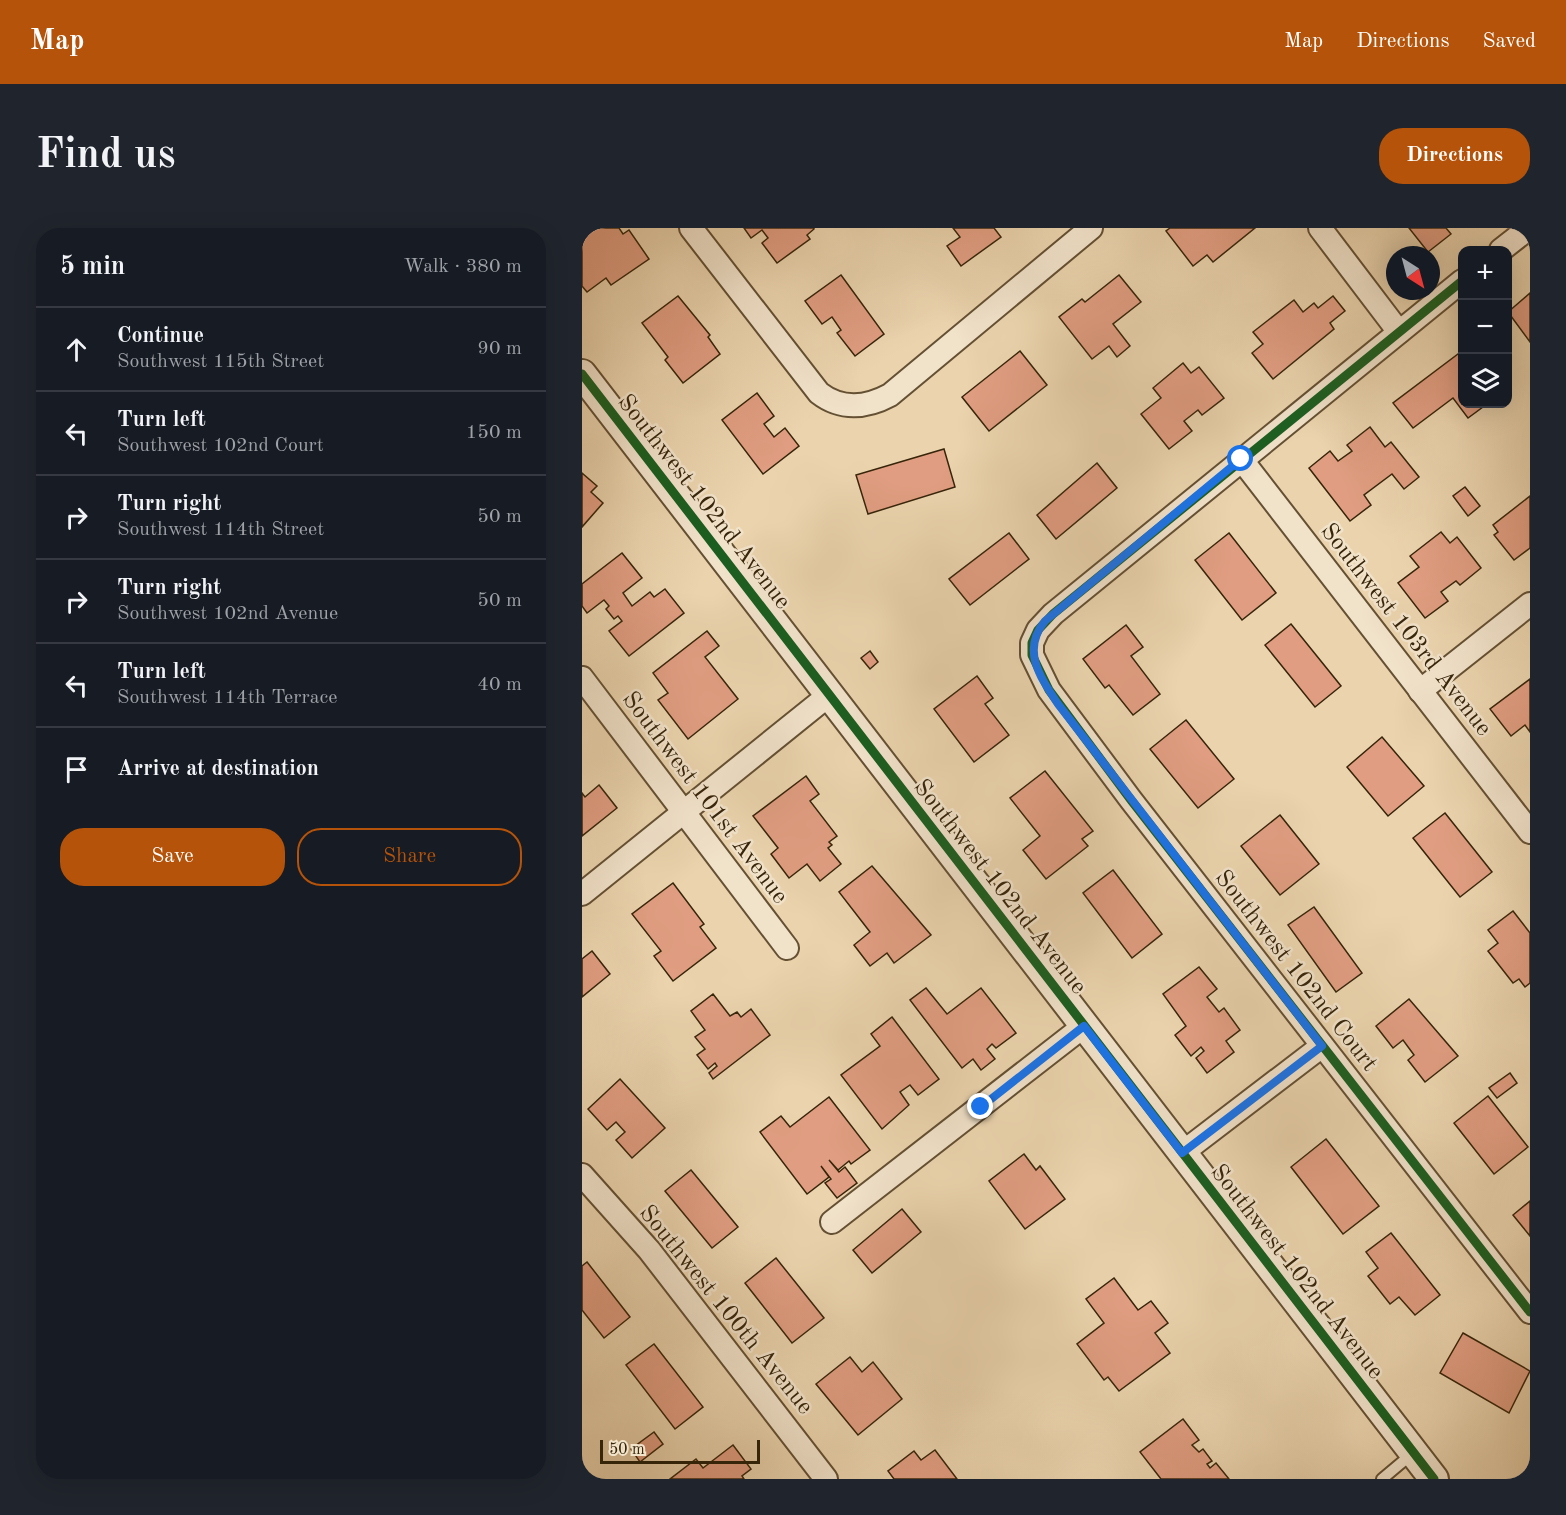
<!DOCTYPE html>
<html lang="en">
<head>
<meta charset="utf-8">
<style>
	:root { --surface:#171b24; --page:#20242c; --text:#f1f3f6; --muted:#9ea1a6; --line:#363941; --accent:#b45309 }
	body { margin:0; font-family:"Old Standard TT",serif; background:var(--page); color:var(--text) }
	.controls { position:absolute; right:18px; top:18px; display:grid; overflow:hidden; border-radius:12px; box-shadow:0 6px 24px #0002 }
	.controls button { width:54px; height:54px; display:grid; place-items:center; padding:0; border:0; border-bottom:2px solid var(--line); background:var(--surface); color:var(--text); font:30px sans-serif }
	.compass { position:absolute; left:804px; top:18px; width:54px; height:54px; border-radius:50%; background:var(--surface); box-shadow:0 6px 24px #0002; rotate:144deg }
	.scale { position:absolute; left:18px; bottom:15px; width:160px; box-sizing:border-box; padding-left:6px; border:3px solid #37250a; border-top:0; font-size:16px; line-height:21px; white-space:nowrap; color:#37250a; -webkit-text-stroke:4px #f1e2ca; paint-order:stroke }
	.stop { position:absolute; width:18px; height:18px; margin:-14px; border:4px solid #1a73e8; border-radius:50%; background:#fff }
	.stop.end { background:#1a73e8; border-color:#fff; box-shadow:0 2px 6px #0008 }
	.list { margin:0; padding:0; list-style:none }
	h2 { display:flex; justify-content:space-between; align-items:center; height:78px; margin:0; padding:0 24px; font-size:26px }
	h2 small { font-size:20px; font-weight:400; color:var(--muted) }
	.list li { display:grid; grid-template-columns:39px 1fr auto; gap:18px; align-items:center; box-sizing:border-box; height:84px; padding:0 24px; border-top:2px solid var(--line) }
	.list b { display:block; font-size:22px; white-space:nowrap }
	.list p { margin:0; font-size:20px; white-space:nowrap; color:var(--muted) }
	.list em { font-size:20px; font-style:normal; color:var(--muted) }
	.actions { display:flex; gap:12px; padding:18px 24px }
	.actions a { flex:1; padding:14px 0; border:2px solid var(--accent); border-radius:24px; text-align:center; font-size:21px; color:var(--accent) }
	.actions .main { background:var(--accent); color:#fff }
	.icon { flex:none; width:33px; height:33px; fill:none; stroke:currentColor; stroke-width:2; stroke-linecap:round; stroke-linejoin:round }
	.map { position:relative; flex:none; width:948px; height:1251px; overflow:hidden; border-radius:24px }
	header { display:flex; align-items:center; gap:36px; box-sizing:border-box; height:84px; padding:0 30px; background:var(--accent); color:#fff }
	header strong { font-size:28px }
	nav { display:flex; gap:33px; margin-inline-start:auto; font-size:21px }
	.intro { display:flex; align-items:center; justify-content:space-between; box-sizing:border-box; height:144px; padding:0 36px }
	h1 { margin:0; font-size:42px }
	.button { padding:15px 27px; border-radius:24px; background:var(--accent); color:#fff; font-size:21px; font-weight:700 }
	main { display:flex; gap:36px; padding:0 36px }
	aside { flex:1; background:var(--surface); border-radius:24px; box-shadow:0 6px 24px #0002 }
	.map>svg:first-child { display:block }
	.building { fill:#e09d81; stroke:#37250a; stroke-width:1.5 }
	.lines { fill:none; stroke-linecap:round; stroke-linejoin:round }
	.service-casing { stroke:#645033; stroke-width:14 }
	.minor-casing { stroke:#645033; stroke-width:26 }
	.tertiary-casing { stroke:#645033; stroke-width:32 }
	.service { stroke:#f1e2ca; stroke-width:10 }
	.minor { stroke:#f1e2ca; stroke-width:22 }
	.tertiary { stroke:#f1e2ca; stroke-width:28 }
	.cycleway-casing { stroke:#f1e2ca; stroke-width:13 }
	.cycleway { stroke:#1b5e20; stroke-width:9 }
	.route { stroke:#1a73e8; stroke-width:8 }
	.labels { text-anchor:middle; stroke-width:5; stroke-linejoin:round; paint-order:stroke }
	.street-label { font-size:24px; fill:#37250a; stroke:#f1e2ca }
</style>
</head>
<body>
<header>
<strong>Map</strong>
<nav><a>Map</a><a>Directions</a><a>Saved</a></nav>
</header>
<div class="intro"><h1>Find us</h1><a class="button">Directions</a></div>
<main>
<aside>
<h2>5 min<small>Walk · 380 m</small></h2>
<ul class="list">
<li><svg class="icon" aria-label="ahead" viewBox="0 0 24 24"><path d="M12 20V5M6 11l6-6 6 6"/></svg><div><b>Continue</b><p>Southwest 115th Street</p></div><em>90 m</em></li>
<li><svg class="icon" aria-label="left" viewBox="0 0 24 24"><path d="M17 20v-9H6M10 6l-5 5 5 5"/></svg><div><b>Turn left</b><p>Southwest 102nd Court</p></div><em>150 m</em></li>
<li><svg class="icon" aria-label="right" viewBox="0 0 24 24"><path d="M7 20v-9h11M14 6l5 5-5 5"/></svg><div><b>Turn right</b><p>Southwest 114th Street</p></div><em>50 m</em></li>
<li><svg class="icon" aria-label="right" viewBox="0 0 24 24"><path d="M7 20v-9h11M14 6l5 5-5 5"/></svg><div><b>Turn right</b><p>Southwest 102nd Avenue</p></div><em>50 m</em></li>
<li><svg class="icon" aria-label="left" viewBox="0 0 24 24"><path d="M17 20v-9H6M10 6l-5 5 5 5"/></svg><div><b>Turn left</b><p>Southwest 114th Terrace</p></div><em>40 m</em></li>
<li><svg class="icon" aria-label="arrive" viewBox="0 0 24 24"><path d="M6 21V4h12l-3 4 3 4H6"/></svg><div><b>Arrive at destination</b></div></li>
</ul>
<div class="actions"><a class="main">Save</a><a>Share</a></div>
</aside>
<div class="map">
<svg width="948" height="1251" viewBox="0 0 948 1251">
	<rect width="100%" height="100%" fill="#ead3ad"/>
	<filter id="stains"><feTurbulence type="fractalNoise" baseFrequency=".00333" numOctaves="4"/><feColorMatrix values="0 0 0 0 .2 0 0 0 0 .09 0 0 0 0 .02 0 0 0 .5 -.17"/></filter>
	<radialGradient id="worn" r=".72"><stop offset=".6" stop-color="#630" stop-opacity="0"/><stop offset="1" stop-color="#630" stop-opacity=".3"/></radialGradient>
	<g class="building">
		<polygon points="0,0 37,0 41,6 47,2 67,31 29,57 24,50 5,64 0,58"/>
		<polygon points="162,0 232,0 232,1 225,7 228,11 195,35 180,15 186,10 180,2 169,10"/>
		<polygon points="371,0 412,0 419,9 379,38 365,18 378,9"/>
		<polygon points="588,0 673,0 631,34 625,27 611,38 584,3"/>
		<polygon points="827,0 864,0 869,6 846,24"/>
		<polygon points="259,47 302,106 273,128 255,105 259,102 250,89 240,96 223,73"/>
		<polygon points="537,47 559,74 531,96 548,118 535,129 527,118 510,131 477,89 500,71 503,74"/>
		<polygon points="948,65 948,114 926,84"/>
		<polygon points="96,68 128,107 126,109 138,126 101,155 83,132 86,129 60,95"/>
		<polygon points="751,68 763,83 748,95 752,101 691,151 670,125 681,116 671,104 712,72 721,84 732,75 736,80"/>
		<polygon points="438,123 465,157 407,203 380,169"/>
		<polygon points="880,123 880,176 905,176 886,190 871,170 831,200 811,175"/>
		<polygon points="601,135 609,145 617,139 642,170 620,187 616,182 602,193 610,203 587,221 559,186 579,170 571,160"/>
		<polygon points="175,165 192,188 182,196 192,209 203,200 217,218 181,246 140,192"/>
		<polygon points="788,199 803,219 809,214 837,249 822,261 810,246 782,267 789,277 768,293 727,240 748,223 756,233 770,223 765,217"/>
		<polygon points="362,221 373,259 286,286 274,247"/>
		<polygon points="515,235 535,260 474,311 455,287"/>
		<polygon points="0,245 15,258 9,264 21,275 0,299"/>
		<polygon points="883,259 898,278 886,288 871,268"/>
		<polygon points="948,268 948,320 932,332 912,307 916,304 911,297"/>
		<polygon points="859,304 868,315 875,309 899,340 878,357 874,353 859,364 866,373 843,390 816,355 837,339 828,328"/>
		<polygon points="427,305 447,331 388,377 367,351"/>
		<polygon points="647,305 694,365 660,392 613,332"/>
		<polygon points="40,325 60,350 41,365 50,378 68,364 72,369 83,361 102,385 47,428 27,403 40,393 36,388 32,391 24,381 27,378 22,372 5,385 0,378 0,356"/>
		<polygon points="709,396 759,458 733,479 683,417"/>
		<polygon points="544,397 561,419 549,428 578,466 551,487 527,457 523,460 501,431"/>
		<polygon points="125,403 137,418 123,429 156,471 106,511 76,472 86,465 71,445"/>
		<polygon points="288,423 296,434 288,441 279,430"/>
		<polygon points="395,448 411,470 403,476 427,507 392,534 352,481"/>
		<polygon points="948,451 948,504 943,497 929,508 908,481"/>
		<polygon points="604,492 652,551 616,580 568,521"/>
		<polygon points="800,509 842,558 806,588 765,539"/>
		<polygon points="463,543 511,603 500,611 506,618 464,651 441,622 458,608 428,570"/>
		<polygon points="224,548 237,566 228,573 255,608 247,614 250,617 246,620 259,636 238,653 225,636 207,650 189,626 196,620 171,588"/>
		<polygon points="17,557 35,580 0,608 0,565 3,569"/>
		<polygon points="863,585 910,644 878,669 831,610"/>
		<polygon points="698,587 737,636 698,667 659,618"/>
		<polygon points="290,638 349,707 312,735 305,725 288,738 272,717 288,704 257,664"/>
		<polygon points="531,642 580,706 550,730 501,665"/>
		<polygon points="91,655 122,696 118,699 134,720 91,753 72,728 79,723 50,686"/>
		<polygon points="732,679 780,745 754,764 706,697"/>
		<polygon points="931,683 948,705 948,755 943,759 937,751 931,755 906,723 916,715 906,702"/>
		<polygon points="10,723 28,746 0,769 0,731"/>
		<polygon points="617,739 635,761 625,769 637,784 642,780 658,802 644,813 652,824 625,845 614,830 622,823 619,819 609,828 593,807 604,798 581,766"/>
		<polygon points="344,760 365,786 399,760 434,805 414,820 410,816 405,821 413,831 399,842 391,831 380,840 328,772"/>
		<polygon points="131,766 148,788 155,784 159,789 169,781 188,807 131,851 127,845 135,838 133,835 126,841 115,827 123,821 113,809 123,802 109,783"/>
		<polygon points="827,771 876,828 843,854 826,832 832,827 821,812 811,820 794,798"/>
		<polygon points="310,789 357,851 336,867 328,857 318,864 327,877 300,901 259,847 298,818 289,806"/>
		<polygon points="928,845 935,855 915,870 907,860"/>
		<polygon points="38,851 83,900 50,930 34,912 43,904 34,894 25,902 6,881"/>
		<polygon points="906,868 946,919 912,946 872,895"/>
		<polygon points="247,869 288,922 269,936 267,933 256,942 247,932 257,944 263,939 275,955 255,970 243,955 249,951 239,938 247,949 225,966 178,904 199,888 208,899"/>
		<polygon points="744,911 797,978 761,1006 709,939"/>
		<polygon points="442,926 454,942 458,938 483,971 443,1001 407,953"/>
		<polygon points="109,942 156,999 130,1020 83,963"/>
		<polygon points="948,973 948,1008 931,987"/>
		<polygon points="320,981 339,1004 290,1045 271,1022"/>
		<polygon points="809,1005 858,1067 833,1087 817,1069 808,1076 786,1048 796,1040 784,1024"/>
		<polygon points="194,1030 242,1090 210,1115 163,1055"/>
		<polygon points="5,1034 48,1089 22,1110 0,1082 0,1038"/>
		<polygon points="532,1050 556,1082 569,1073 586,1095 573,1105 588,1125 537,1163 526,1149 522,1152 495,1116 522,1095 504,1071"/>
		<polygon points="881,1105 948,1143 927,1185 858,1145"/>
		<polygon points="72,1116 121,1179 93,1201 44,1137"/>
		<polygon points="268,1129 280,1144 291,1134 320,1171 276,1207 234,1156"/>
		<polygon points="601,1191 617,1212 610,1217 617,1224 621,1221 630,1233 625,1236 628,1240 634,1235 647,1251 579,1251 558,1224"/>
		<polygon points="72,1204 81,1216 58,1234 49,1221"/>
		<polygon points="151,1217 169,1241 160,1248 162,1251 88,1251 114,1231 121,1240"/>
		<polygon points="353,1222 375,1251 312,1251 306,1243 332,1223 339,1232"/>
	</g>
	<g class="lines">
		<g class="service-casing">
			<polyline id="service" points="800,1251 831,1225"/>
		</g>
		<g class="minor-casing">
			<g id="minor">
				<path d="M 109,0 L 237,165 C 259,182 284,180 308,167 L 509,0"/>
				<polyline points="738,0 817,104"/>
				<polyline points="919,22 947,0"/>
				<polyline points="880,53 471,386 456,402 450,415 450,427 467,462 549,572 948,1084"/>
				<polyline points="659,231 948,604"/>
				<polyline points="0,450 205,720"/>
				<polyline points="838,463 948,376"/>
				<polyline points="0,666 247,467"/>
				<polyline points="600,925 740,818"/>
				<polyline points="0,947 67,1022 244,1251"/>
				<polyline points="250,994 502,798"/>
			</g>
		</g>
		<g class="tertiary-casing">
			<polyline id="tertiary" points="0,146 852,1251"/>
		</g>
		<use href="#service" class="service"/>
		<use href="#minor" class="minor"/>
		<use href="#tertiary" class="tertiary"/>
		<g class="cycleway-casing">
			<g id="cycleway">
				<polyline points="880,53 471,386 456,402 450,415 450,427 467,462 549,572 948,1084"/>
				<polyline points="0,146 852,1251"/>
			</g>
		</g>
		<use href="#cycleway" class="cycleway"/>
	</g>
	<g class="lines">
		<path class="route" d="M 399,879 L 502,798 L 600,925 L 740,818 L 476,476 C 458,449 439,422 463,393 L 659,231"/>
	</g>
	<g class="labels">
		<g class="street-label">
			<text transform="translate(123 273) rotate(52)" y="8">Southwest 102nd Avenue</text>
			<text transform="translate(825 401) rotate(52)" y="8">Southwest 103rd Avenue</text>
			<text transform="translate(124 569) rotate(53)" y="8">Southwest 101st Avenue</text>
			<text transform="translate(419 658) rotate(52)" y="8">Southwest 102nd Avenue</text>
			<text transform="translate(715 742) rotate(52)" y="8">Southwest 102nd Court</text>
			<text transform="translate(716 1043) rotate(52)" y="8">Southwest 102nd Avenue</text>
			<text transform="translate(145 1081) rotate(51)" y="8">Southwest 100th Avenue</text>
		</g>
	</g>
	<rect width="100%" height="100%" filter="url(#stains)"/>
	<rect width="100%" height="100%" fill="url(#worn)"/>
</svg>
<div class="controls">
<button>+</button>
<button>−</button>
<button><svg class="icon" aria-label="layers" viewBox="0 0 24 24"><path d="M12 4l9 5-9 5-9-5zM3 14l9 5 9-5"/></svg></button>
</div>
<svg class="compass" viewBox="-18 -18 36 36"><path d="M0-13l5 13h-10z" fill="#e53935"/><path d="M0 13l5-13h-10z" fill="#9ea1a6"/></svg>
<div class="scale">50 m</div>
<div class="stop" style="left:659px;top:231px"></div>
<div class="stop end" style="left:399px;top:879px"></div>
</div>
</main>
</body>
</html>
